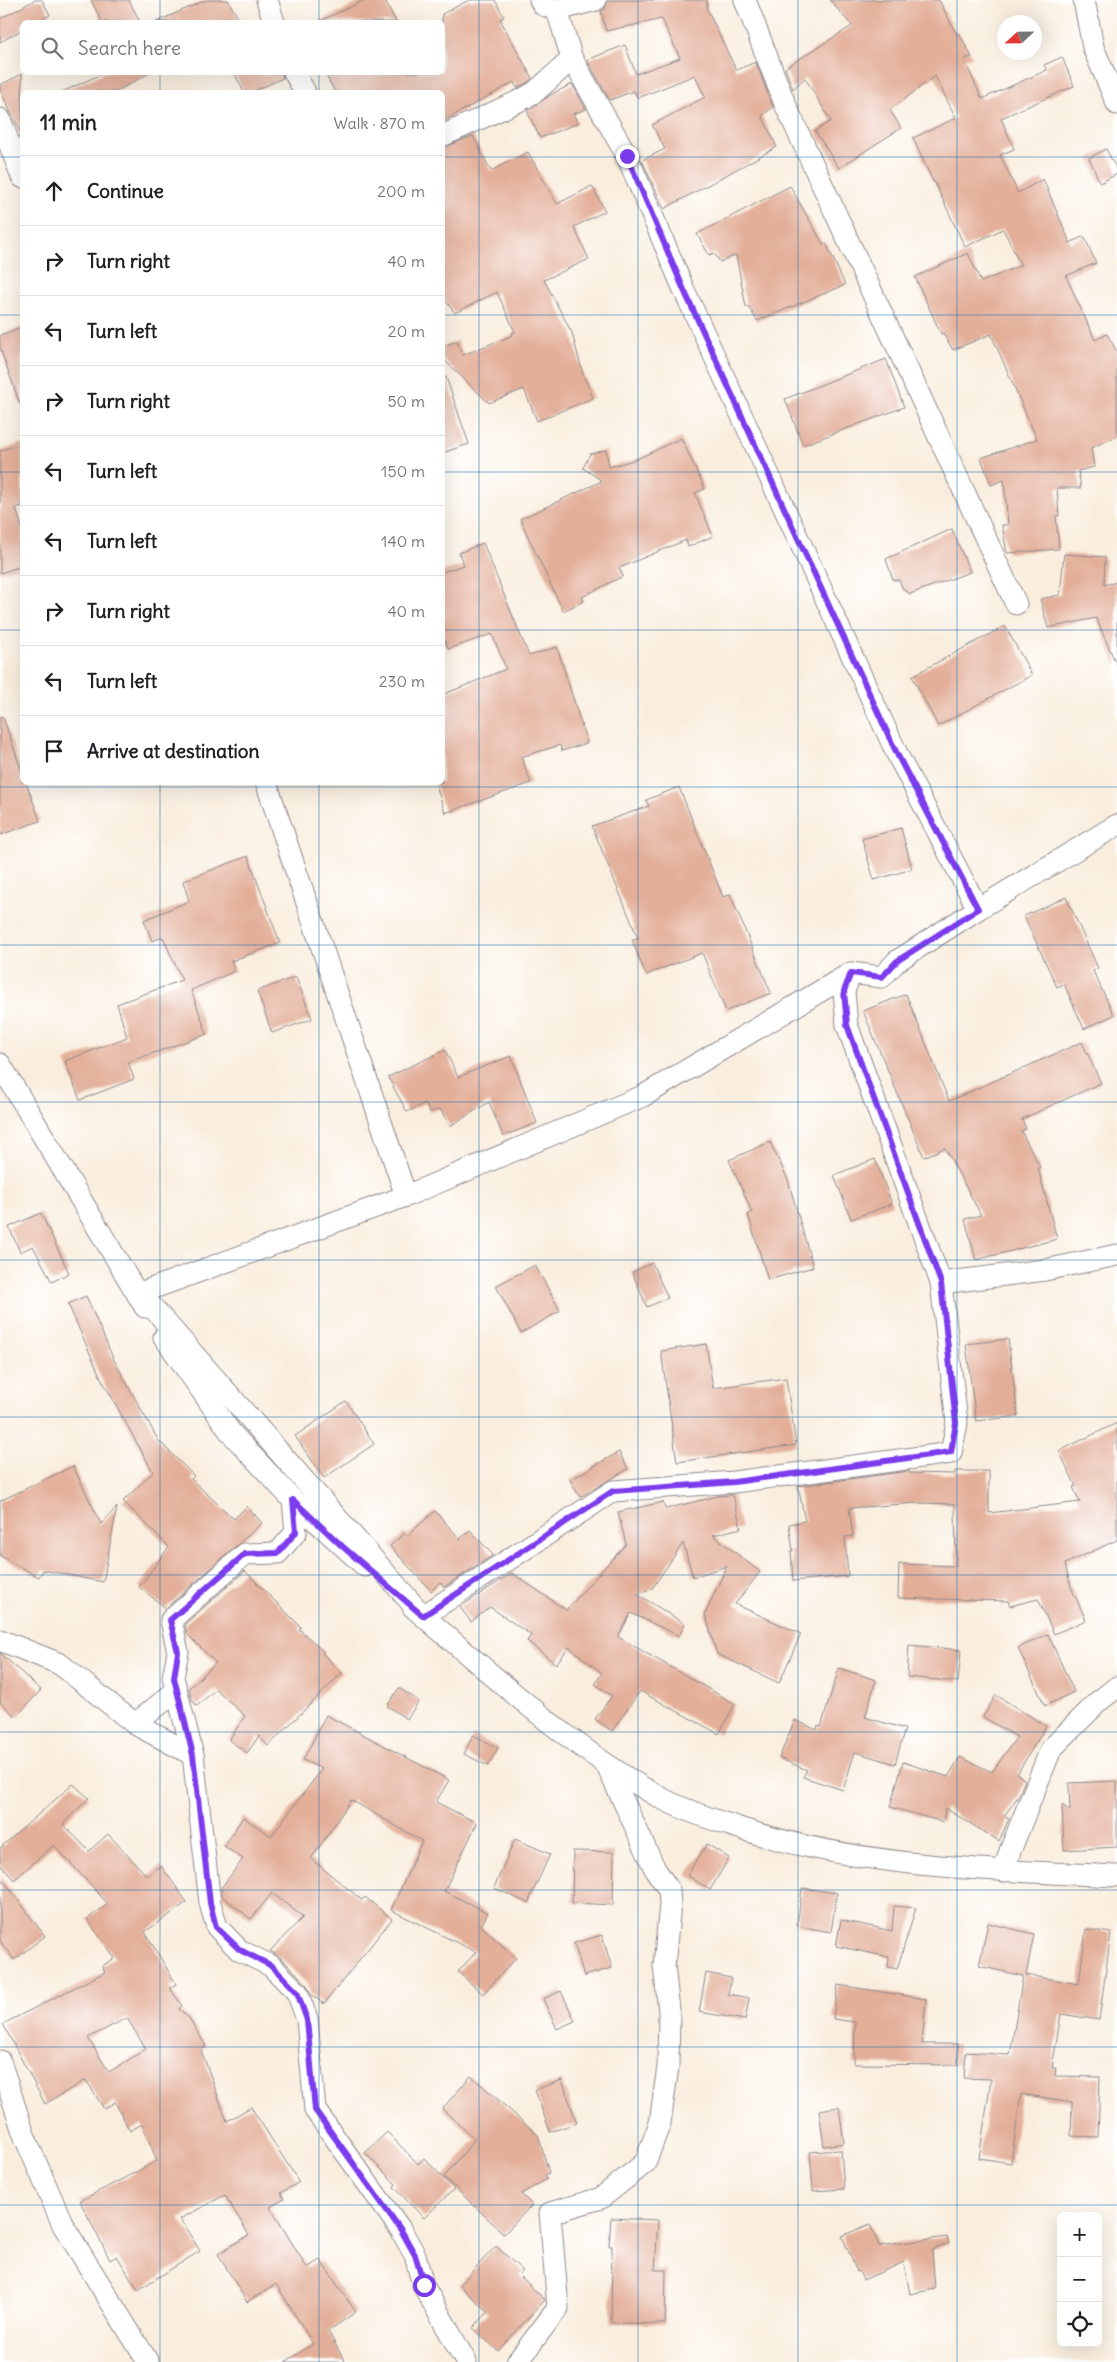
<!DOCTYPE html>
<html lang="en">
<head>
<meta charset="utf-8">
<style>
	:root { --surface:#fff; --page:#f2f2f2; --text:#202124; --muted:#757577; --line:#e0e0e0 }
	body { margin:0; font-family:Delius,sans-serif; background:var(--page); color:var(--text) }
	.controls { position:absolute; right:15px; bottom:15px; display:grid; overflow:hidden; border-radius:8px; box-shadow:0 5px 20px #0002 }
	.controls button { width:45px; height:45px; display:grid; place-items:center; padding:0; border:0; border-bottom:1px solid var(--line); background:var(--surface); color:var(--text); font:25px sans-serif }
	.compass { position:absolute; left:997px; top:15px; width:45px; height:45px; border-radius:50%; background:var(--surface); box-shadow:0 5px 20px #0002; rotate:248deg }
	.stop { position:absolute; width:15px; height:15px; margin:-11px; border:4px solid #7c3aed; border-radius:50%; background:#fff }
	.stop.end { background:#7c3aed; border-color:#fff; box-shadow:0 1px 5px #0008 }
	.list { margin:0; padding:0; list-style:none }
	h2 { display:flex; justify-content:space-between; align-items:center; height:65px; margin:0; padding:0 20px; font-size:21px }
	h2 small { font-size:16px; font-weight:400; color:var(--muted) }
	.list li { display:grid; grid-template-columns:32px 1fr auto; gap:15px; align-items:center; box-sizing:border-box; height:70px; padding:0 20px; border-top:1px solid var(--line) }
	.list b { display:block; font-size:19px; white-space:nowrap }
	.list em { font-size:16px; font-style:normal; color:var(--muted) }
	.icon { flex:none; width:28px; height:28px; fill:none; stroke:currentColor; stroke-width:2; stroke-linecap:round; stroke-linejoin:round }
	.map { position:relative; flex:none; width:1117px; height:2362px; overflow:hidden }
	.search { position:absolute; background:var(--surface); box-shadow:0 5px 20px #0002; left:20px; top:20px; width:425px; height:55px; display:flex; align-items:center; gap:12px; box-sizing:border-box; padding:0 18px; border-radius:8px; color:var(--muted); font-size:19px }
	.panel { position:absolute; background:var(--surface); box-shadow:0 5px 20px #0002; left:20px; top:90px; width:425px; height:695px; border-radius:8px }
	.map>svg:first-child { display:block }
	.building { fill:#e3af99; fill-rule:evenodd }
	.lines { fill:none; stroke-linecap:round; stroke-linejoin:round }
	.street-casing { stroke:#8e888c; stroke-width:23 }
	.street { stroke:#fff; stroke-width:21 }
	.route { stroke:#7c3aed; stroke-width:6 }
	.grid { fill:none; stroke:#1f6fb2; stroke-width:1; stroke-opacity:0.55 }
</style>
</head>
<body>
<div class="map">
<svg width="1117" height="2362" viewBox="0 0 1117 2362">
	<rect width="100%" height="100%" fill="#fff"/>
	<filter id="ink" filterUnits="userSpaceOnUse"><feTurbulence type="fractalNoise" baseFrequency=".02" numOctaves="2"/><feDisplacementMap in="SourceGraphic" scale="10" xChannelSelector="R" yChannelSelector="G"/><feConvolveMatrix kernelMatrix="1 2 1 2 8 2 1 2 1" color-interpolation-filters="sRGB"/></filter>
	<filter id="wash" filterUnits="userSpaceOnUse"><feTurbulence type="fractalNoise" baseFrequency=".0096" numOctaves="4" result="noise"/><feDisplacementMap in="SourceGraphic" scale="20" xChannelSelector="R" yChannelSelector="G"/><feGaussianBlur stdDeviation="1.12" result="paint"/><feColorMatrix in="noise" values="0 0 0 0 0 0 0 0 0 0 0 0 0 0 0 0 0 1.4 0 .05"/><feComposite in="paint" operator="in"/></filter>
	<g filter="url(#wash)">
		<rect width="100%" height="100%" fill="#f9eede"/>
		<g id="blocks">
			<g class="building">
				<polygon points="35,0 42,0 50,15 37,22 22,22 22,30 0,42 0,19"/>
				<polygon points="91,0 129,0 140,22 102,22"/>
				<polygon points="206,0 228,0 240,22 156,22"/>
				<polygon points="365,0 385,0 396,22 318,22"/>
				<polygon points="469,0 495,0 504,17 500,19 532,78 528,82 517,88 514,82 442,122 442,92 335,92 324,72 442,72 442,14"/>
				<polygon points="613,0 707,0 707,9 736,70 756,62 773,107 762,116 777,147 664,209 642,160 665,149 652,125 705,97 695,75 638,98 634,91 610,100 587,60 625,45 636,74 680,58 662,19 606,31 601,11 605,9 608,1"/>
				<polygon points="830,0 939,0 957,35 959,33 972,57 964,59 982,99 1047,70 1044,65 1062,57 1074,86 1001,118 1014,149 1000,155 1018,193 1043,179 1070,243 1084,236 1096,263 1066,276 1095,340 1107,334 1117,352 1117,436 1091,448 1094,467 1078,471 1081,488 1057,488 1059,516 1056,516 1059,549 1007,553 1002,525 1008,525 1004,480 991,485 981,458 1037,439 991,334 953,350 943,333 941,334 915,277 968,253 981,282 1021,265 1003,229 965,247 934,181 933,182 913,138 956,118 935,76 890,110 901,128 839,168 815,131 831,121 805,78 793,89 785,68 852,26"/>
				<polygon points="106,72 151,72 115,92 62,92"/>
				<polygon points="234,72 282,72 283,78 252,92 244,92"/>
				<polygon points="22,74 22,136 0,90 0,85"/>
				<polygon points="572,84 586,109 573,114 578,123 540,138 527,111 552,94"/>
				<polygon points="473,136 491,171 528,152 557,204 592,186 605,211 574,227 589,259 544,280 572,333 583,374 593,398 537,421 524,389 489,403 442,358 442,347 457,341 463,355 513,335 512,333 515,332 497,292 455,313 442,296 442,148"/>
				<polygon points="1106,149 1117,170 1117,174 1100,183 1089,158"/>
				<polygon points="790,186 823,244 826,243 845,285 757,321 749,307 746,307 736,255 720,262 714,253 709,255 697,234"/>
				<polygon points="22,327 22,403 20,404 0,348 0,335"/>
				<polygon points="886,359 904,407 803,445 785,399"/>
				<polygon points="442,377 446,377 469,444 442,453"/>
				<polygon points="681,438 705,489 695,493 713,536 688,547 686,540 619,568 623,576 582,597 584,601 563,611 520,519 602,481 583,468 590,454 606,450 609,467 637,459"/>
				<polygon points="22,443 22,506 16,508 22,528 22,566 0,573 0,451"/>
				<polygon points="952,529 970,572 910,594 903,589 899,580 893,580 886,559"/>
				<polygon points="483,543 529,656 557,647 587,743 562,751 560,745 521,757 531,783 445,813 435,782 442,782 442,695 506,669 492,634 448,649 442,634 442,572 464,565 459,553"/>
				<polygon points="1064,554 1105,557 1104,585 1117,582 1117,666 1096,618 1048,628 1040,599 1060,595"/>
				<polygon points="1005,626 1032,675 938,726 912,676"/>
				<polygon points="0,717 3,717 22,772 22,782 26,782 40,821 0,835"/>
				<polygon points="679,787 723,897 730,894 771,993 726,1011 702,953 646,975 632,940 638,938 592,826 649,806 646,800"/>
				<polygon points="901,828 912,869 874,880 862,839"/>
				<polygon points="248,856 280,943 231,961 235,971 191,990 207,1034 128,1062 134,1079 80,1100 65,1061 127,1037 117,1004 182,980 163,937 152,941 144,920 189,901 183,881"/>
				<polygon points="1066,897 1098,968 1093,971 1114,1015 1084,1029 1064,984 1057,987 1024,916"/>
				<polygon points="296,977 312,1019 272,1033 257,991"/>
				<polygon points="906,994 949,1101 1082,1042 1101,1083 1022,1119 1026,1129 1021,1131 1040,1167 1038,1168 1057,1239 976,1260 965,1219 981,1215 945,1148 924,1157 863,1011"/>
				<polygon points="445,1050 458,1077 511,1056 537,1123 503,1136 489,1102 450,1126 440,1109 430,1112 425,1103 407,1112 388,1077"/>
				<polygon points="770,1142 788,1180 813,1267 768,1280 748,1214 752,1212 729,1160"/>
				<polygon points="875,1159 892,1204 851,1219 834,1175"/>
				<polygon points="41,1213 69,1273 52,1282 33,1246 20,1252 9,1227"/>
				<polygon points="652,1263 668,1298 647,1307 632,1272"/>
				<polygon points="535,1265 560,1311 521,1333 496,1286"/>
				<polygon points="86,1296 114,1360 158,1440 194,1476 191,1479 234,1519 247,1506 262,1523 166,1608 139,1587 169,1547 123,1501 153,1472 101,1378 68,1304"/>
				<polygon points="1008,1339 1018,1416 976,1421 966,1344"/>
				<polygon points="706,1344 713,1388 786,1378 796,1445 677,1462 661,1351"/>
				<polygon points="346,1401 374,1444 324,1478 295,1436"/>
				<polygon points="1117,1423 1117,1540 1065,1564 1071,1587 1086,1620 1054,1634 1038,1599 1010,1606 1008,1601 898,1598 899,1564 956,1566 955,1504 917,1503 849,1508 853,1536 845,1537 848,1576 793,1581 791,1551 793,1551 789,1524 805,1521 798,1486 909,1471 909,1473 955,1474 955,1471 989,1471 989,1513 1080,1502 1073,1487 1076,1486 1059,1451"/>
				<polygon points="619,1452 628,1469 580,1497 570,1480"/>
				<polygon points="73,1466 101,1524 117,1507 103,1582 43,1570 39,1577 0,1556 0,1501"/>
				<polygon points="733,1495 741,1528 713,1535 760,1572 735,1604 801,1634 779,1683 717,1654 705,1614 727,1566 693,1577 683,1543 651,1590 637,1594 685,1624 679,1636 631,1613 618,1637 735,1704 719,1734 640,1691 612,1731 595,1719 612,1696 595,1684 602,1673 569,1647 556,1664 527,1641 531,1635 490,1607 471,1622 460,1607 512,1573 566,1610 626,1544 618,1512 663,1502 665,1509 718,1496"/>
				<polygon points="435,1511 460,1539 470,1530 493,1555 444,1587 440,1582 431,1591 390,1546 405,1533 407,1536"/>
				<polygon points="245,1571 301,1627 299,1629 324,1652 322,1653 342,1673 268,1746 259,1736 247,1753 229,1740 245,1716 216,1689 197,1706 192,1700 189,1688 216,1663 187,1634 185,1624"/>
				<polygon points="1048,1634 1074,1692 1045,1706 1018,1648"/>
				<polygon points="909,1645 961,1650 958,1682 907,1677"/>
				<polygon points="0,1653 41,1690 16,1717 0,1702"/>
				<polygon points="839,1668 876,1680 865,1717 905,1729 895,1764 855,1752 843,1790 803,1777 807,1770 779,1758 795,1720 817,1730 818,1726 821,1727"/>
				<polygon points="399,1688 419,1701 407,1719 387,1706"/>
				<polygon points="996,1695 1046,1726 1017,1774 1025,1780 1019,1795 1004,1816 1009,1819 999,1841 945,1808 943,1822 890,1807 903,1762 948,1777 960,1757 992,1772 1017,1737 983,1717"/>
				<polygon points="326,1715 449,1780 436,1802 477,1823 444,1891 488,1913 481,1926 516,1958 483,1994 458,1972 476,1952 391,1910 422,1841 351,1800 311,1859 362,1900 365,1897 392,1919 324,2004 311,1994 306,1983 280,1957 270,1951 303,1917 272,1893 251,1919 222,1896 221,1888 243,1859 224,1846 243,1817 271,1836 322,1769 303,1760"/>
				<polygon points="473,1735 498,1748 488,1766 464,1754"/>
				<polygon points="1117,1781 1117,1847 1064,1850 1062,1805 1070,1811 1069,1783"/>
				<path d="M 73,1784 L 89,1798 L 63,1824 L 89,1851 L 108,1834 L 147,1876 L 161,1866 L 187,1902 L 145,1932 L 176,1984 L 170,1988 L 182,2006 L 179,2009 L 189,2018 L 206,2046 L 201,2050 L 227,2121 L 251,2107 L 299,2182 L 281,2193 L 284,2199 L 270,2207 L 307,2268 L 320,2260 L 356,2312 L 328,2331 L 345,2362 L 285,2362 L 313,2344 L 276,2284 L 247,2302 L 218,2254 L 249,2235 L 225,2195 L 180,2219 L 200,2251 L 138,2290 L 117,2256 L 110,2260 L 80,2201 L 157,2161 L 142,2124 L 130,2131 L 115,2102 L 104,2109 L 86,2080 L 45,2104 L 3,2024 L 105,1972 L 102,1966 L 115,1958 L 87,1919 L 108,1904 L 54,1845 L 14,1880 L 0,1864 L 0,1848 ZM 127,2018 L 146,2049 L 109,2072 L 88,2038 Z"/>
				<polygon points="515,1839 550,1854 528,1903 494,1888"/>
				<polygon points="707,1844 729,1858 710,1890 687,1875"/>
				<polygon points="573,1851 614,1852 613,1905 572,1903"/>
				<polygon points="0,1876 45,1936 14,1960 0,1941"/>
				<polygon points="802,1888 837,1893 831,1932 797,1926"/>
				<polygon points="894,1906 916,1908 897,1969 888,1967 889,1957 836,1946 841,1920 892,1931"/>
				<polygon points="988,1923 1034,1934 1026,1975 1079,1984 1086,1929 1111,1933 1099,2020 1061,2014 1052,2068 1056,2068 1055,2076 1100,2077 1098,2137 1071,2136 1072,2102 1021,2094 1011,2163 979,2158 991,2079 964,2078 966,2052 1010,2055 1023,1976 979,1966"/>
				<polygon points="602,1935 612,1968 584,1976 574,1943"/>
				<polygon points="706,1973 731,1978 728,1994 749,1998 745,2020 699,2012"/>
				<polygon points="838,1985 926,1999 922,2044 958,2044 958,2065 854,2064 855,2022 833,2019"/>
				<polygon points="561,1991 575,2021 557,2029 543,1999"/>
				<polygon points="471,2076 538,2135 549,2173 545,2175 547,2179 521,2194 532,2205 504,2234 444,2177 475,2139 442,2109"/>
				<polygon points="562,2080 577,2123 550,2132 535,2090"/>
				<polygon points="839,2107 844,2143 824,2146 819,2110"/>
				<polygon points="387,2132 418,2164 424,2158 454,2189 424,2218 394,2187 396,2184 365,2153"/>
				<polygon points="841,2150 844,2189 813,2191 810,2152"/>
				<polygon points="611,2218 658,2220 655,2270 666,2270 665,2324 611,2323 612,2246 609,2246"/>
				<polygon points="870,2224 879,2246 947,2237 949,2243 932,2250 935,2289 910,2294 904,2262 863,2280 859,2271 857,2272 842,2236"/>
				<polygon points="496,2246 523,2271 519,2275 545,2300 498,2351 473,2328 488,2312 459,2285"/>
			</g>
		</g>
	</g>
	<g filter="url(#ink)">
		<use href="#blocks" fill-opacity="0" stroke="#8e888c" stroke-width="1"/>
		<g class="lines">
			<g class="street-casing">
				<g id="street">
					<polyline points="267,0 274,22"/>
					<polyline points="540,0 543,5 557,10 596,0"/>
					<polyline points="745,0 785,104 1016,604"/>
					<polyline points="1084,0 1093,47 1117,104"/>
					<polyline points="557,10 572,59 627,156 684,290 898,756 978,909"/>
					<polyline points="294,72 305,92"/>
					<polyline points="0,119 22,177"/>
					<polyline points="442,136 521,100 535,92 572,59"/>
					<polyline points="266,782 406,1196 643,1096 851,973 882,977 897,961 978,909 1117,825"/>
					<polyline points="0,1064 145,1307"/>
					<polyline points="406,1196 140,1293 423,1616 613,1491 734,1482 951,1453 957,1423 941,1283 847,1025 844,991 851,973"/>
					<polyline points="941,1283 1045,1270 1117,1255"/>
					<polyline points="164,1337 231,1433 293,1500 365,1566"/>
					<polyline points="293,1500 296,1532 278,1553 245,1554 171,1620 178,1652 173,1677 193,1755 210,1903 217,1927 239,1950 271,1966 297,1992 307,2019 315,2110 401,2230 415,2255 423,2285 466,2362"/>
					<path d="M 413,1607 C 492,1675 570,1747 661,1798 C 687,1812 718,1821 745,1830 C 866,1868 992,1870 1117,1876"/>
					<polyline points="0,1640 60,1664 135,1724 193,1755"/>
					<polyline points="135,1724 176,1691"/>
					<polyline points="1004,1871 1010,1851 1051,1749 1099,1701 1117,1687"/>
					<polyline points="0,2061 24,2135 63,2225 148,2362"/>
					<polyline points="517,2362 558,2308 550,2213 601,2198 645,2163 660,2123 668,2067 669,2010 664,1966 670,1904 669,1890 655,1869 607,1766"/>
				</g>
			</g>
			<use href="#street" class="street"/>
		</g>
	</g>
	<g class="lines" filter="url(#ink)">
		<polyline class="route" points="424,2285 415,2255 401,2230 315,2110 307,2020 297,1992 272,1966 240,1950 216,1927 210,1903 193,1755 174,1678 178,1652 170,1620 245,1554 278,1553 296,1532 293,1500 342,1546 423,1616 613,1491 734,1482 951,1452 956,1423 941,1283 847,1025 844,991 851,973 882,977 897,961 978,909 898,756 684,290 627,156"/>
	</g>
	<path class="grid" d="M 160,0 L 160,22M 319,0 L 319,22M 479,0 L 479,2362M 638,0 L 638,2362M 798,0 L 798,2362M 957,0 L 957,2362M 160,72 L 160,92M 319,72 L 319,92M 0,157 L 22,157M 442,157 L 1117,157M 0,315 L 22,315M 442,315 L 1117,315M 0,472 L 22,472M 442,472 L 1117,472M 0,630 L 22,630M 442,630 L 1117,630M 160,782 L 160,2362M 319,782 L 319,2362M 0,787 L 1117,787M 0,945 L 1117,945M 0,1102 L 1117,1102M 0,1260 L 1117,1260M 0,1417 L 1117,1417M 0,1575 L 1117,1575M 0,1732 L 1117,1732M 0,1890 L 1117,1890M 0,2047 L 1117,2047M 0,2205 L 1117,2205"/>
</svg>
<div class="controls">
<button>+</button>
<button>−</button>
<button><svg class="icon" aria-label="locate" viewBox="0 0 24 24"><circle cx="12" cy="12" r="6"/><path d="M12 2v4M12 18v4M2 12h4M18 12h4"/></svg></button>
</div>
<svg class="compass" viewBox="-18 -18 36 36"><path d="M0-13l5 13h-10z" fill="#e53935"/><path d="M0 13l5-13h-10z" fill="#757577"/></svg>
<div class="stop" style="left:424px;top:2285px"></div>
<div class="stop end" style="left:627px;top:156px"></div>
<div class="search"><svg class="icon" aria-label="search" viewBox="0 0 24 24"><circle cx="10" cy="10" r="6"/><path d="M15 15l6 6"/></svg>Search here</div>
<section class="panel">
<h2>11 min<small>Walk · 870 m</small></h2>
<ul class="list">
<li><svg class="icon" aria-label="ahead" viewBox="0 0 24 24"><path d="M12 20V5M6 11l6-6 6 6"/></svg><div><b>Continue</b></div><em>200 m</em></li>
<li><svg class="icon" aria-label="right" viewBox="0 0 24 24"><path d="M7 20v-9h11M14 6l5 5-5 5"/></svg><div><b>Turn right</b></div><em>40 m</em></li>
<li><svg class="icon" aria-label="left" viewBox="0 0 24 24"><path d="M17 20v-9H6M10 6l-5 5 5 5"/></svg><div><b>Turn left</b></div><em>20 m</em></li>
<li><svg class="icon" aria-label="right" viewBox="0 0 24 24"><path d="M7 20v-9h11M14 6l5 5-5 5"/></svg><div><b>Turn right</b></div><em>50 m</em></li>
<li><svg class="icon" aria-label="left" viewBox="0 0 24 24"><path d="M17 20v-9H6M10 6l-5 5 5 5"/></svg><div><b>Turn left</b></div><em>150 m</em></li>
<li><svg class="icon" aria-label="left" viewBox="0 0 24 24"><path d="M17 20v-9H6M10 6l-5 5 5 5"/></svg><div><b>Turn left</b></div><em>140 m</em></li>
<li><svg class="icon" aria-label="right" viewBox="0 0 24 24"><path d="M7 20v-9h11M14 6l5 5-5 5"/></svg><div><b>Turn right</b></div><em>40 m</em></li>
<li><svg class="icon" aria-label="left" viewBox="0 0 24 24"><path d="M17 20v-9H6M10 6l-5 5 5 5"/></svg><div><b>Turn left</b></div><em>230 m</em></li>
<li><svg class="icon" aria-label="arrive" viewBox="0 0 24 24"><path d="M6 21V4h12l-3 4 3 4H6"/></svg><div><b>Arrive at destination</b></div></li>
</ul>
</section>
</div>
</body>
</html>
